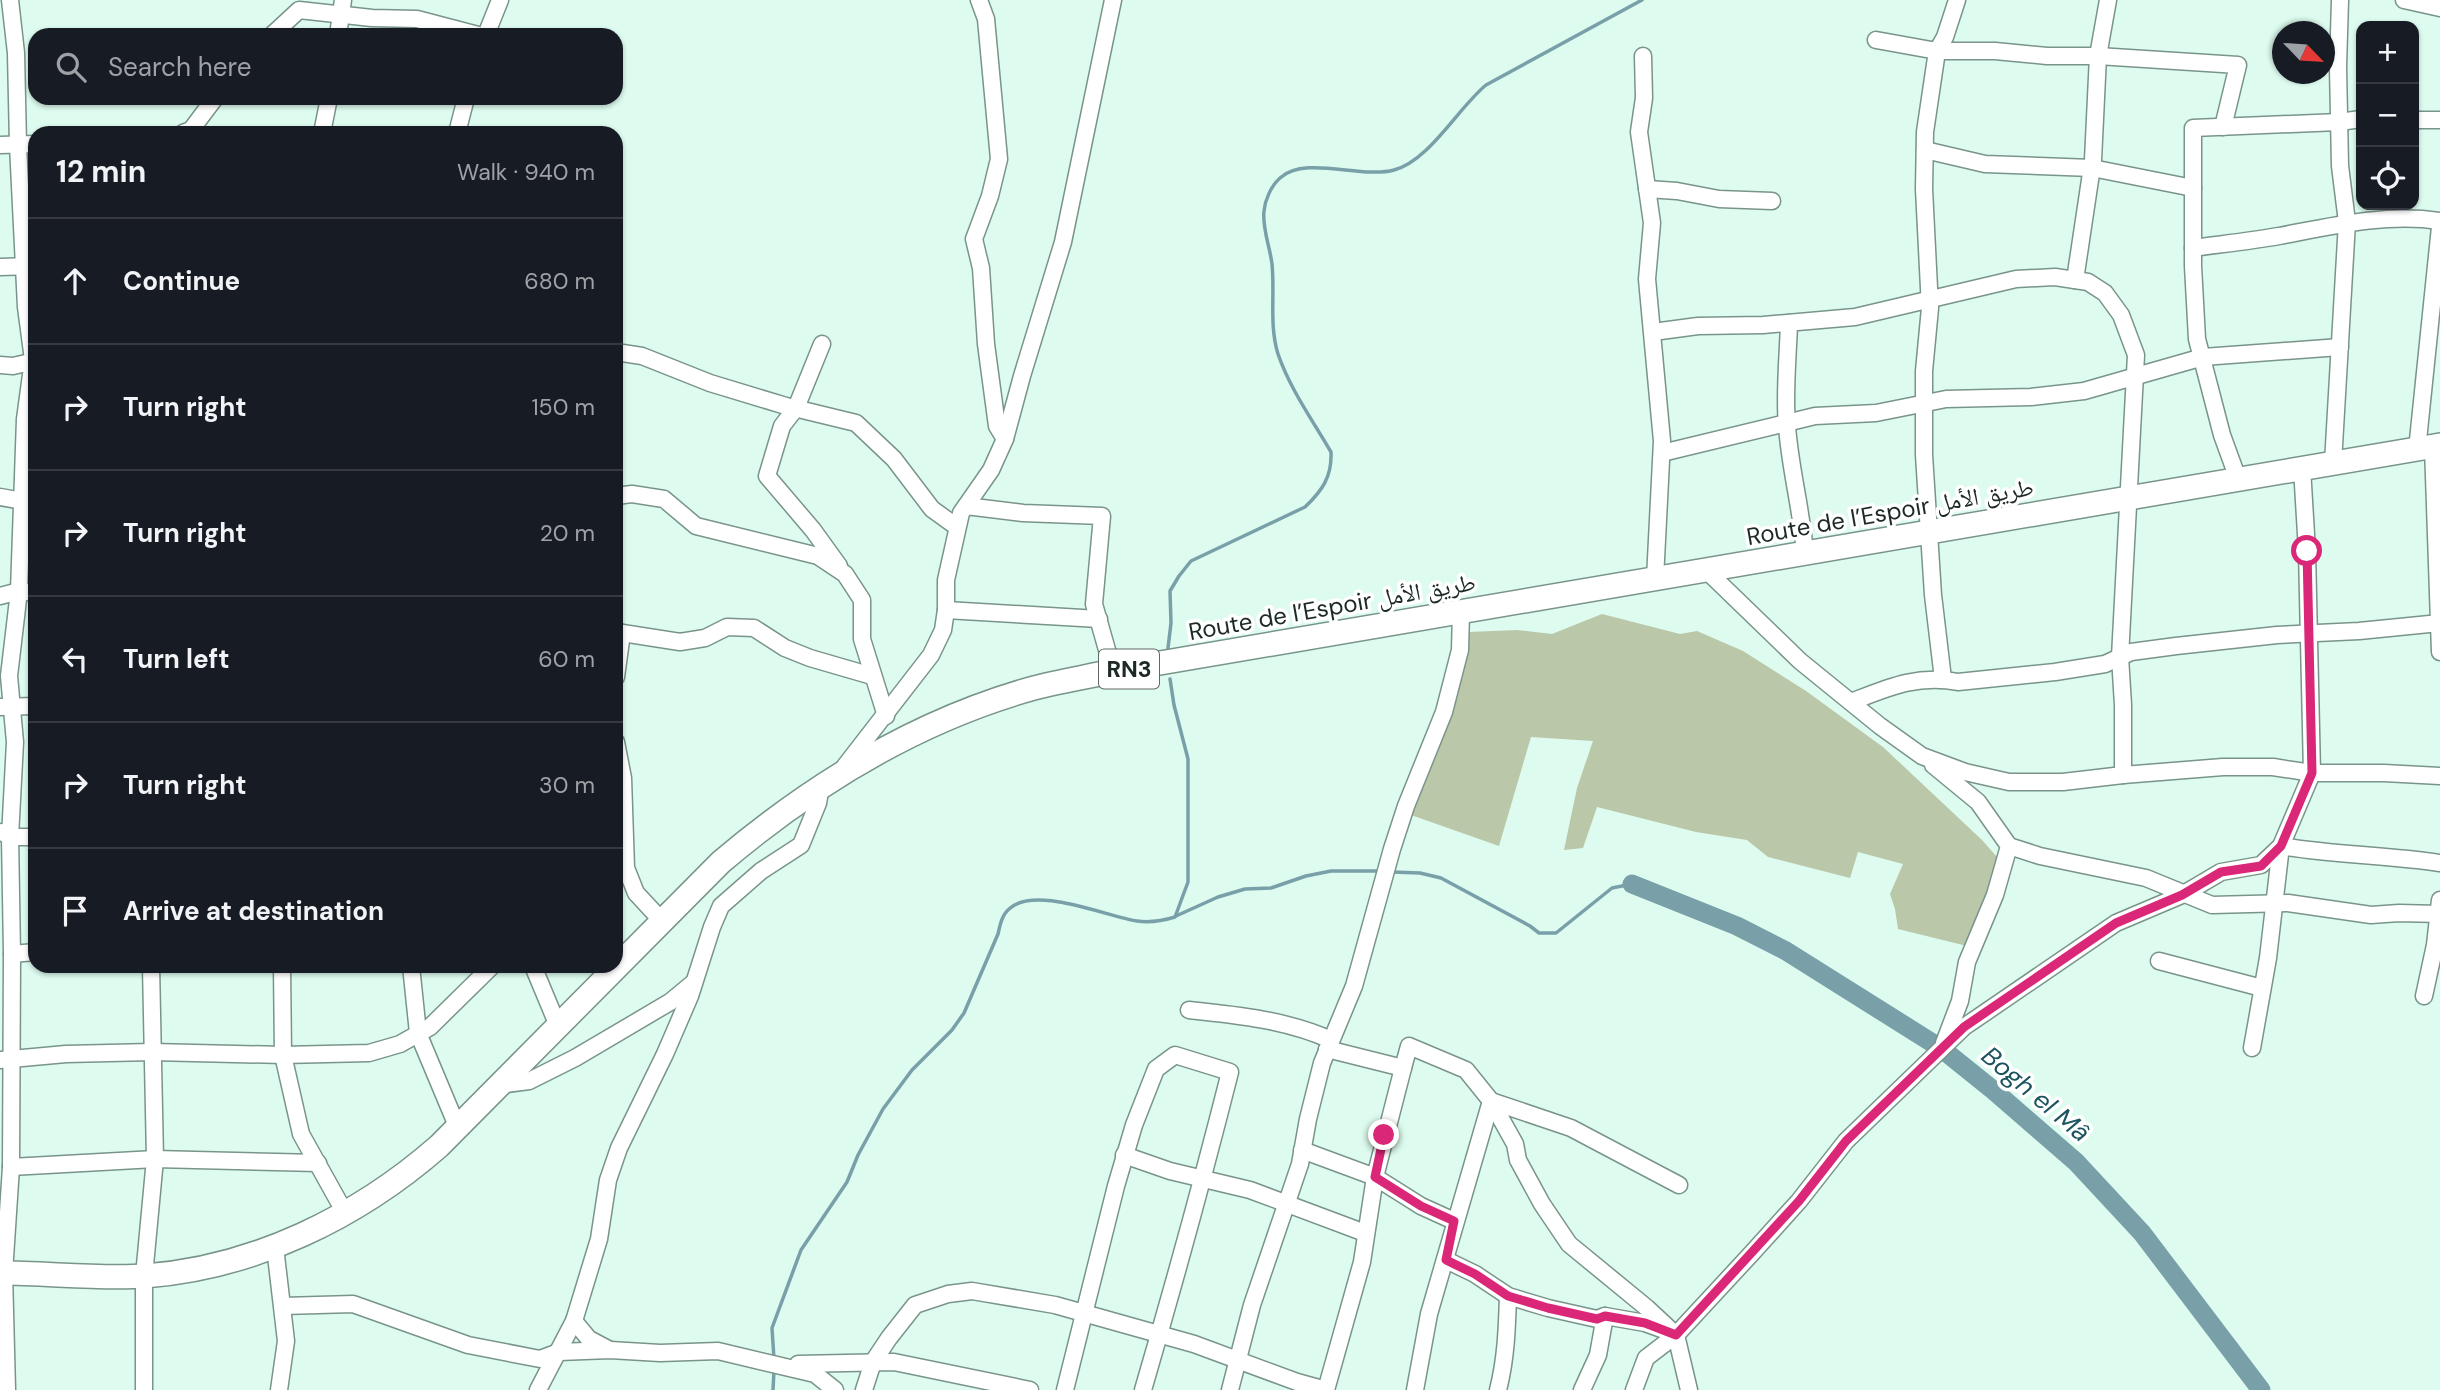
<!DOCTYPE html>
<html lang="en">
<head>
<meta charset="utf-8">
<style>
	:root { --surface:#171b24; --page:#242831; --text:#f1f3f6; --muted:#9ea1a6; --line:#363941 }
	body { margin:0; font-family:"DM Sans","Noto Naskh Arabic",sans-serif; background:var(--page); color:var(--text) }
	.controls { position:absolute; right:21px; top:21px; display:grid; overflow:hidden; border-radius:14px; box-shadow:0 2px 5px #0004 }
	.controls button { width:63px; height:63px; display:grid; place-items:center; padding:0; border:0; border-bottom:2px solid var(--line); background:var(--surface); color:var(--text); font:35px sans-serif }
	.compass { position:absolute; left:2272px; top:21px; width:63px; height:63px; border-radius:50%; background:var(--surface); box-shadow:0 2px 5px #0004; rotate:115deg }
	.stop { position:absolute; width:21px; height:21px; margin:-16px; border:5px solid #db2777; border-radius:50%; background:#fff }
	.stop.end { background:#db2777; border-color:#fff; box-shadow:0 2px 7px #0008 }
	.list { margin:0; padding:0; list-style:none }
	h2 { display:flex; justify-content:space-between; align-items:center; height:91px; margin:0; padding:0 28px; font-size:30px }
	h2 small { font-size:23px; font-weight:400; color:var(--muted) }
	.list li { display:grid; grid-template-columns:46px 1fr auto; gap:21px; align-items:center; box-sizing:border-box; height:126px; padding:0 28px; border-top:2px solid var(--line) }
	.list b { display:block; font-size:26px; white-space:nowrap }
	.list em { font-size:23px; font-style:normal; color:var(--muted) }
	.icon { flex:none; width:38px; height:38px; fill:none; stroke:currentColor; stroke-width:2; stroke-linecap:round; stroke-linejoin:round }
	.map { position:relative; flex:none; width:2440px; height:1390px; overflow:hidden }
	.search { position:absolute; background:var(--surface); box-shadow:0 2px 5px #0004; left:28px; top:28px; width:595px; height:77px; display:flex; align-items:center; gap:18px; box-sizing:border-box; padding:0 24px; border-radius:21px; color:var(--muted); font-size:26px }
	.panel { position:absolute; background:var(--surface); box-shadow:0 2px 5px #0004; left:28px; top:126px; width:595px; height:847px; border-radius:21px }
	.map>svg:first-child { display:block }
	.forest { fill:#bac7a9 }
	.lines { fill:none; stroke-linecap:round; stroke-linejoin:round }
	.stream { stroke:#79a0a9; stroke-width:3.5 }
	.river { stroke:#79a0a9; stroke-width:19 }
	.minor-casing { stroke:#79948a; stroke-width:19 }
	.highway-casing { stroke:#79948a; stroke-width:26 }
	.minor { stroke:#fff; stroke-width:16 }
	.highway { stroke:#fff; stroke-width:23 }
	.route { stroke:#db2777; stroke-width:9 }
	.labels { text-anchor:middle; stroke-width:7; stroke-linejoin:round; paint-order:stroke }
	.shield { fill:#fff; stroke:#616966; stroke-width:2 }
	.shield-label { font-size:23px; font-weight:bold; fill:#1d2924 }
	.street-label { font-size:24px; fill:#1d2924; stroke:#fff }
	.water-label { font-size:26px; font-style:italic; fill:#1b535e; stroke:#fff }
</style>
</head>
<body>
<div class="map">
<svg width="2440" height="1390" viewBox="0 0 2440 1390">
	<rect width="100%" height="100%" fill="#ddfbef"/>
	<polygon class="forest" points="1602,614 1680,634 1697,631 1743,651 1806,691 1883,747 1982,840 1997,857 1990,894 1967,946 1898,929 1895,909 1890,894 1903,864 1858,852 1850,878 1768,857 1747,840 1696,832 1597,807 1583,848 1564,850 1577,788 1593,741 1531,737 1499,846 1411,815 1463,667 1469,632 1517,630 1552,634"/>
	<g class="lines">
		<g class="stream">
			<path d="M 1168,648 L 1171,623 L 1170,591 L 1179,576 L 1191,561 L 1305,507 C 1322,491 1332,477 1331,452 C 1313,421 1290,389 1278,354 C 1269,325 1275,294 1272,264 C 1270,247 1262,228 1264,211 C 1265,200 1271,186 1280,178 C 1305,155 1361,179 1394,170 C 1429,161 1458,108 1486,85 L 1642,0"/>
			<polyline points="1392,872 1420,873 1441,878 1530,926 1539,933 1556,933 1612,888 1632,884"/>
			<polyline points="1176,916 1218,897 1245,889 1271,888 1306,876 1331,871 1381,871"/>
			<path d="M 774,1359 L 772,1328 L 801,1250 L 847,1182 L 858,1155 L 883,1109 L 912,1070 L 952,1030 L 964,1013 L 998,934 C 1000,925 1002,915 1009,909 C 1035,885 1105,916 1137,921 C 1150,923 1162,921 1175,917 L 1188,882 L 1188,759 L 1174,705 L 1170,679"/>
			<polyline points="773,1390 774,1370"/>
		</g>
		<polyline class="river" points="1632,884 1737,926 1786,951 1942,1049 1993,1090 2076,1162 2142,1233 2261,1390"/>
		<g class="minor-casing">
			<g id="minor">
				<polyline points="979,0 986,19 999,159 990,196 974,239 981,268 986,344 997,426 1005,439"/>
				<polyline points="2404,0 2440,8"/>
				<polyline points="272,35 299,10 372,18 417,19 478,35"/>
				<polyline points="338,35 343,0"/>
				<polyline points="486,35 500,0"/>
				<polyline points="1876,40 1937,51 1995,51 2047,56 2098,56 2238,65 2223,127"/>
				<polyline points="1643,56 1644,98 1639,132 1652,223 1647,279 1662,441 1655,579"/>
				<polyline points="2414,120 2440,120"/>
				<polyline points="183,133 191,130 215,98"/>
				<polyline points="322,133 329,98"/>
				<polyline points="457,133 466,98"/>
				<polyline points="0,145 35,144"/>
				<polyline points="1925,150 1985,164 2092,168 2193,188"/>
				<polyline points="1647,189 1677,191 1719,199 1772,201"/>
				<path d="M 2193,248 C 2222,244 2251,241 2279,236 C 2332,226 2386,213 2440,221"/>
				<polyline points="0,267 33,266"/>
				<polyline points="2075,280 2093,160 2098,56 2108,0"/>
				<path d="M 1789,323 C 1788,357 1784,392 1787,426 C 1790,469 1802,511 1805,554"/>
				<polyline points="1653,332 1698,326 1763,325 1855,317 2016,279 2055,277 2088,282 2105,293 2121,315 2136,355 2120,657 2123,705 2123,775"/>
				<polyline points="822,344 796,408 782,426 767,476 813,530 839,566"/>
				<polyline points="616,352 642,356 710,383 786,406 856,423 894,459 932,509 957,527"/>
				<polyline points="0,365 13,366 35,361"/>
				<polyline points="2433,447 2440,652"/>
				<polyline points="2417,450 2440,227"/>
				<polyline points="1662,453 1815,416 1876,413 1946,399 2031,397 2084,391 2203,357 2340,347"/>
				<polyline points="2333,463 2347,222 2340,166 2338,67 2340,0"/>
				<polyline points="2238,479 2222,435 2197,339 2193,266 2193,128 2339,122 2361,119"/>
				<polyline points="616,496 632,494 664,499 696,526 818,556 845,574 862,600 862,639 886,716"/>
				<polyline points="0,497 35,503"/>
				<polyline points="966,506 1023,513 1102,516 1094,604 1113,671"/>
				<polyline points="1707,571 1800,661 1880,726 1922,756 1965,772 2009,782 2063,782 2123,775 2223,767 2273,767 2312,773 2384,773 2440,776"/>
				<polyline points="0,596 19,591 35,593"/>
				<polyline points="946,610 1099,619"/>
				<polyline points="616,632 680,642 705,638 727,627 754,628 785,648 810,658 872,676"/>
				<polyline points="616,677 622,633"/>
				<polyline points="1943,679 1933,595 1924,455 1924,371 1930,308 1924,189 1925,132 1937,51 1945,37 1957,0"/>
				<path d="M 1851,702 C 1887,688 1917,674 1958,682 L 2055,672 L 2105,664 L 2131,652 L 2176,646 L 2277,635 L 2359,631 L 2440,623"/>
				<polyline points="0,707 35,706"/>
				<polyline points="616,742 623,778 626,868 636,893 662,921"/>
				<polyline points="1933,765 1978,802 2009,846 1995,895 1967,962 1960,1001 1944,1043"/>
				<polyline points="845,766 931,655 943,630 946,610 946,580 961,513 991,470 1005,439 1022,376 1063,242 1113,0"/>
				<polyline points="2,832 10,837 35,837"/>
				<polyline points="2009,846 2040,856 2146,878 2212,905 2288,903 2371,915 2399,913 2440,914"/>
				<polyline points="12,954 35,952"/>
				<polyline points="2159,961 2262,988"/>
				<polyline points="282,966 283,1055 301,1134 345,1213"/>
				<polyline points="411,966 418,1033 457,1126"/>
				<polyline points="533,966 558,1026"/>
				<polyline points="2424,996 2435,945 2440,900"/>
				<path d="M 1189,1010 C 1237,1015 1287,1020 1331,1040"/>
				<path d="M 2252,1048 L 2268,958 L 2281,846 C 2334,855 2387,855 2440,863"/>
				<polyline points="1327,1049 1403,1068 1409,1046 1466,1070 1491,1101 1515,1144 1518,1160 1542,1204 1569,1244 1647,1308 1676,1335 1689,1390"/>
				<polyline points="0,1060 66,1054 152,1052 283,1055 369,1053 400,1044 430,1027 492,966"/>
				<polyline points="499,1085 529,1081 575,1058 670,1002 693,983"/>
				<polyline points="1302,1150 1375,1177 1421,1206 1454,1221"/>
				<polyline points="1124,1155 1170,1171 1250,1190 1365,1233"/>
				<polyline points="11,1167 155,1159 318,1163"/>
				<polyline points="275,1247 286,1341 279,1390"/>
				<polyline points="1446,1260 1475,1274 1508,1296 1548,1308 1597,1319 1605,1316 1645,1323 1667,1331"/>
				<polyline points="283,1306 353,1304 468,1345 540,1359 559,1352 610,1350 660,1353 718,1351 815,1374 835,1390"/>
				<polyline points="574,1321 589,1339 608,1349"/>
				<polyline points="798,1364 894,1362 1030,1390"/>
				<polyline points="7,1390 4,1273 11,1167 12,954 10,837 15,742 9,676 19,591 25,419 33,360 26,307 18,145 16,53 10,0"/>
				<polyline points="144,1390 144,1276 155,1159 151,966"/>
				<polyline points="538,1390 574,1321 599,1239 608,1180 619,1148 665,1054 690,996 712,927 721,906 761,871 801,845 818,803 821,786"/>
				<polyline points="864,1390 873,1362 889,1338 915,1305 948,1294 972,1291 1055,1305 1194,1344 1297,1382 1326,1390"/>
				<path d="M 1065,1390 L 1116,1186 L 1134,1125 L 1156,1069 L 1175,1055 L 1230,1072 C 1203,1179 1174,1284 1143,1390"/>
				<polyline points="1230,1390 1252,1305 1300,1164 1308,1119 1322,1063 1354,986 1392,849 1406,806 1444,712 1460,650 1461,612"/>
				<polyline points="1326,1390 1362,1262 1375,1177 1403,1068"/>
				<polyline points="1415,1390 1429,1314 1491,1101 1571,1128 1679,1185"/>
				<path d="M 1498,1390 C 1506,1359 1507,1328 1508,1296"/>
				<polyline points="1582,1390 1598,1355 1605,1316"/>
				<polyline points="1634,1390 1646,1358 1676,1335 1752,1253 1799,1201 1846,1141 1964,1027 2116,923 2182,895 2221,872 2261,865 2281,846 2312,773 2307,551 2302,468"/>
			</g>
		</g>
		<g class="highway-casing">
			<path id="highway" d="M 0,1273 C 48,1273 97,1279 145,1276 C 254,1268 358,1217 439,1146 L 721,862 C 812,785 918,720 1034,688 C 1060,681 1087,677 1113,671 L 2440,445"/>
		</g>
		<use href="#minor" class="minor"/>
		<use href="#highway" class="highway"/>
	</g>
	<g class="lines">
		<polyline class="route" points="1384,1135 1375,1177 1421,1206 1454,1221 1446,1260 1475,1274 1508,1296 1548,1308 1597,1319 1605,1316 1645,1323 1676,1335 1799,1201 1846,1141 1964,1027 2116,923 2182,895 2221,872 2261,866 2281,846 2312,773 2307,551"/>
	</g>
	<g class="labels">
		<rect class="shield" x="1099" y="649.5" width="60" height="39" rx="5"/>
		<g class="shield-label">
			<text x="1129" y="677">RN3</text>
		</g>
		<g class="street-label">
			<text transform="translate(1890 512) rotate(-10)" y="8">Route de l’Espoir طريق الأمل</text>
			<text transform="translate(1332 607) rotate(-10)" y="8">Route de l’Espoir طريق الأمل</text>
		</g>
		<g class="water-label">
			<text transform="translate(2036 1094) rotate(40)" y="9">Bogh el Mâ</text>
		</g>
	</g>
</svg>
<div class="controls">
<button>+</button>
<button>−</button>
<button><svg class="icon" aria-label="locate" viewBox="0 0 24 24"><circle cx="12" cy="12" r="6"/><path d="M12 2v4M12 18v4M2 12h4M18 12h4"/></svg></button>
</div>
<svg class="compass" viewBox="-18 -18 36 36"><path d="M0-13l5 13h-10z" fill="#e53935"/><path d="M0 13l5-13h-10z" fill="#9ea1a6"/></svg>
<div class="stop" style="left:2307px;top:551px"></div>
<div class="stop end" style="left:1384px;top:1135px"></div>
<div class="search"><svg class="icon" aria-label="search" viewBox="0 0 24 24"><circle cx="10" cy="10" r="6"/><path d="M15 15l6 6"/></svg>Search here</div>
<section class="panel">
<h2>12 min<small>Walk · 940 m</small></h2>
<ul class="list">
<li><svg class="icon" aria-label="ahead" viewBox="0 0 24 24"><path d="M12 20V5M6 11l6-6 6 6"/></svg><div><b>Continue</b></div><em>680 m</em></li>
<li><svg class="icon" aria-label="right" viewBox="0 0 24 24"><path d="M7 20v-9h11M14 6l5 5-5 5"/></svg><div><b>Turn right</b></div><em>150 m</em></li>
<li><svg class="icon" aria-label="right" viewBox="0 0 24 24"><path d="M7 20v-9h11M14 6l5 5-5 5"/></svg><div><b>Turn right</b></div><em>20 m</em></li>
<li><svg class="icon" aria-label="left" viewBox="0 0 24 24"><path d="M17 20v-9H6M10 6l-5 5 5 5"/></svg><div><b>Turn left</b></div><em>60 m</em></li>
<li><svg class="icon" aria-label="right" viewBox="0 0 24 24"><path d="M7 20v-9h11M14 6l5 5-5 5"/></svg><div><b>Turn right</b></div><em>30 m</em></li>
<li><svg class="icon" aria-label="arrive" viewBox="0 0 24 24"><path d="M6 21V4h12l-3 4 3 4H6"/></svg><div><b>Arrive at destination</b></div></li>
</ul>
</section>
</div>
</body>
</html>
